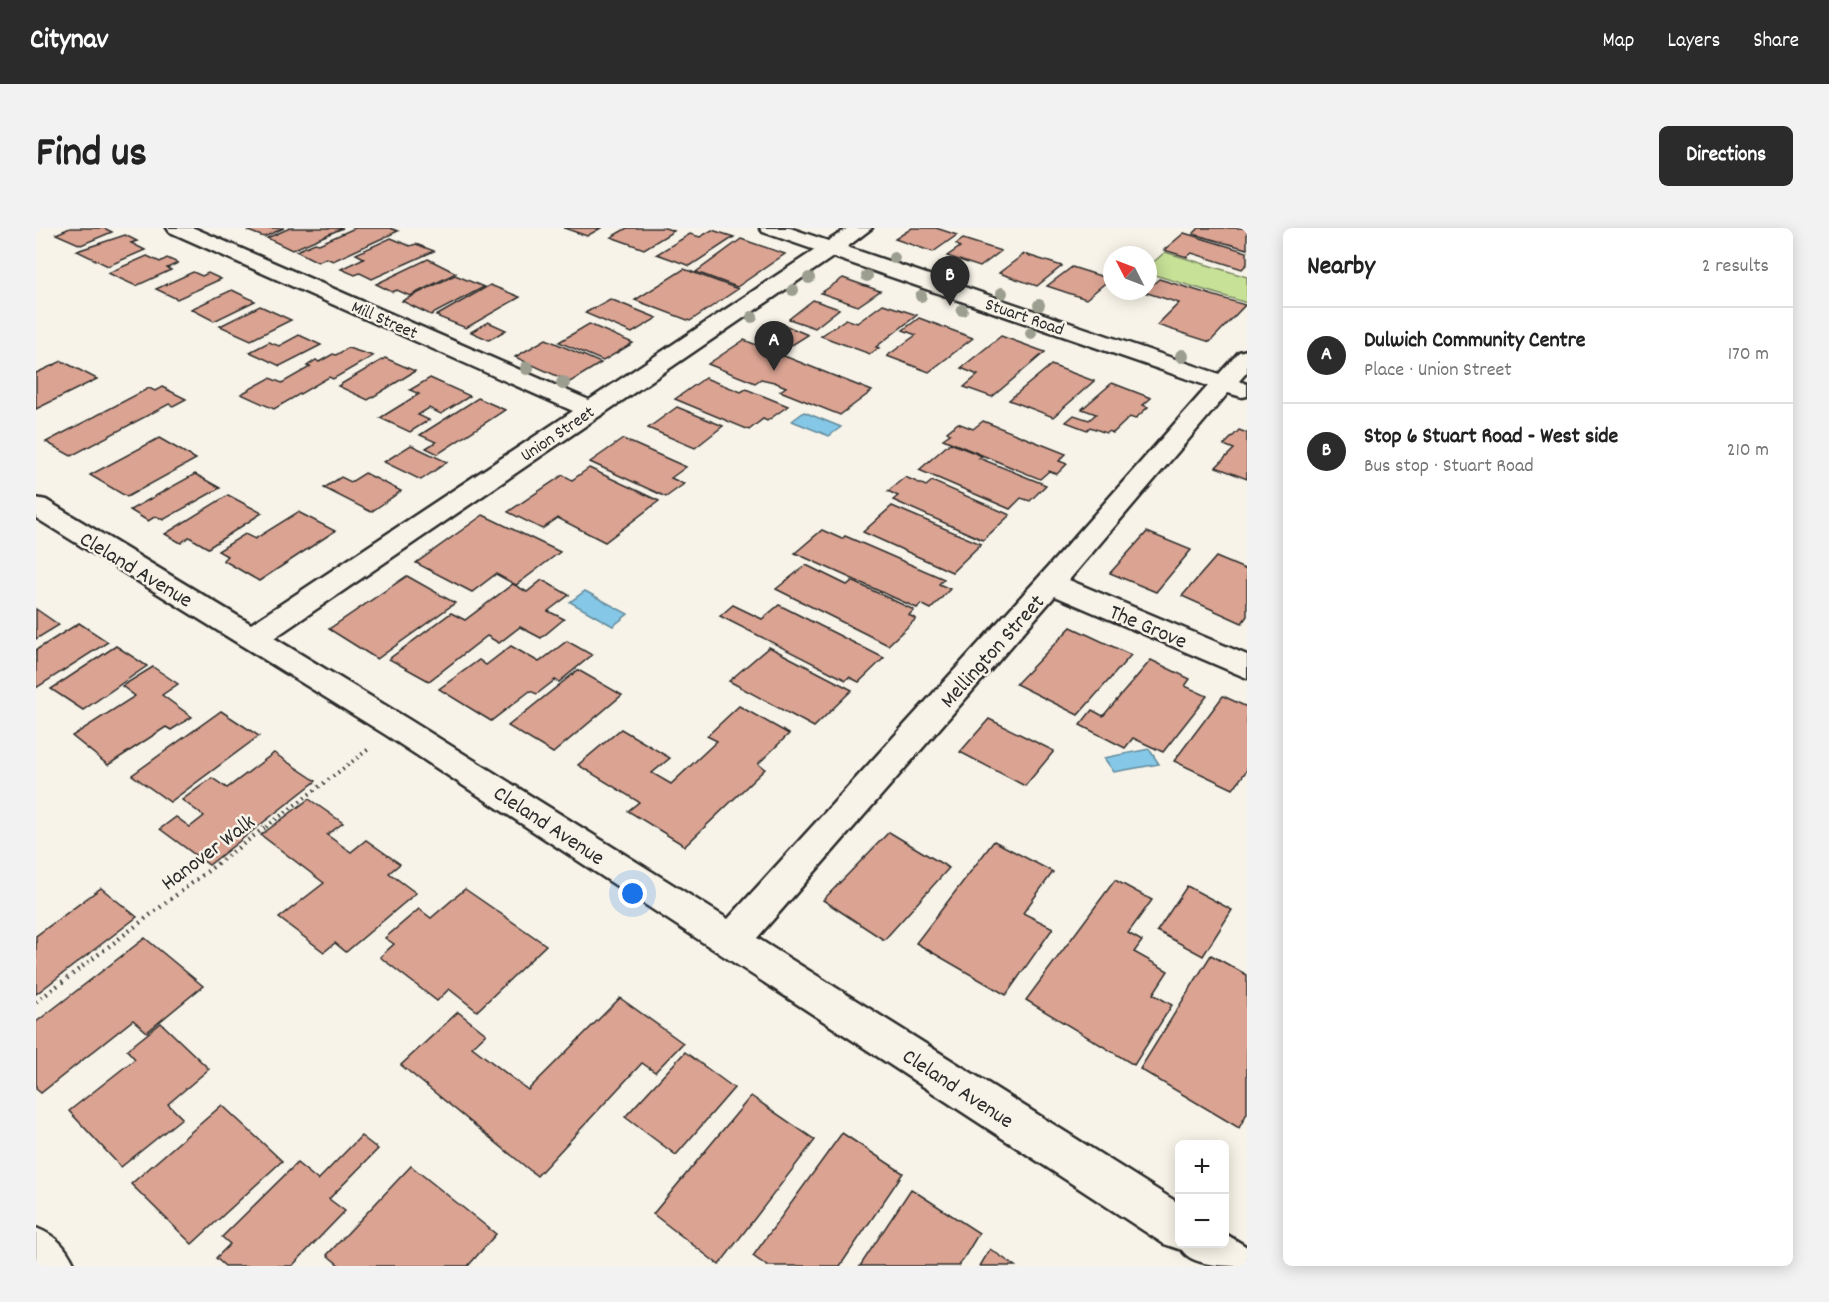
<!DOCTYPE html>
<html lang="en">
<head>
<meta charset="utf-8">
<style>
	:root { --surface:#fff; --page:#f2f2f2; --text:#222; --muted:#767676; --line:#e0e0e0; --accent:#2b2b2b }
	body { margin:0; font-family:Dekko,sans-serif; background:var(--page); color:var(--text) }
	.controls { position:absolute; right:18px; bottom:18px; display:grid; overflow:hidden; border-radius:9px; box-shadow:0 3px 15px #0003 }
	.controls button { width:54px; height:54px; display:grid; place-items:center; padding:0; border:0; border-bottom:2px solid var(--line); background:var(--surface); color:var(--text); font:30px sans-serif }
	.compass { position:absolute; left:1067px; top:18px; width:54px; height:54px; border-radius:50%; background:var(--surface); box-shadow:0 3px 15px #0003; rotate:312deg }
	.you { position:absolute; left:597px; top:666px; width:21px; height:21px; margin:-15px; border:4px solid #fff; border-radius:50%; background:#1a73e8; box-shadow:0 0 0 9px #1a73e833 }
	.badge { display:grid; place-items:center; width:39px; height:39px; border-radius:50%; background:var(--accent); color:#fff; font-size:20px; font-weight:700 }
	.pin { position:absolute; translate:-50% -50px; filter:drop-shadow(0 2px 3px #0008) }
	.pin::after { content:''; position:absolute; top:32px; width:21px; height:18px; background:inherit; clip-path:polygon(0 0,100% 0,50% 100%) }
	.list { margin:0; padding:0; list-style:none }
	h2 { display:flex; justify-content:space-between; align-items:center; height:78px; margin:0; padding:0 24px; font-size:26px }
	h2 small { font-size:20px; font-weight:400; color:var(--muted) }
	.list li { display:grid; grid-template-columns:39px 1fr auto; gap:18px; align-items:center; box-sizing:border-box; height:96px; padding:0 24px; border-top:2px solid var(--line) }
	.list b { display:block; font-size:22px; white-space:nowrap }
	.list p { margin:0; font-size:20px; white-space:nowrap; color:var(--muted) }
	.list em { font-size:20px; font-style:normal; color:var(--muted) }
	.map { position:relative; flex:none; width:1211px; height:1038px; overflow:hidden; border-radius:9px }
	header { display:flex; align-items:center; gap:36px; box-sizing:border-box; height:84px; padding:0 30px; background:var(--accent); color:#fff }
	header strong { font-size:28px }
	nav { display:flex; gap:33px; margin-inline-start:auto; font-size:21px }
	.intro { display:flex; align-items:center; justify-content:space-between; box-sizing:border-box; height:144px; padding:0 36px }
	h1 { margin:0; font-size:42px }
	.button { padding:15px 27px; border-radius:9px; background:var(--accent); color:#fff; font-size:21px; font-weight:700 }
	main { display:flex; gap:36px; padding:0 36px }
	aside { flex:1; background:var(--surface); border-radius:9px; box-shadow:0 3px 15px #0003 }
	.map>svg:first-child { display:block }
	.green { fill:#c7e197; stroke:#798661; stroke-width:1.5 }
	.water { fill:#85c7e6; stroke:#61899b; stroke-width:1.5 }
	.building { fill:#daa392; stroke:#2b2b2b; stroke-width:1.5 }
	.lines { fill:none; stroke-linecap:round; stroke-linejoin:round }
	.street-casing { stroke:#2b2b2b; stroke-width:5 }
	.path-far1 { stroke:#2b2b2b; stroke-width:4; stroke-dasharray:1.5 4.5; stroke-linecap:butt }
	.path { stroke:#2b2b2b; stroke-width:4.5; stroke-dasharray:1.5 5; stroke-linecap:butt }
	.street { fill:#f7f3e8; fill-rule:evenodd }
	.tree { fill:#9c9e8f }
	.labels { text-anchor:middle; stroke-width:5; stroke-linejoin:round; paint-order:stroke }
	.far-street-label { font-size:18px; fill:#2b2b2b; stroke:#f7f3e8 }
	.street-label { font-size:22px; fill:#2b2b2b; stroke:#f7f3e8 }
</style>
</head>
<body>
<header>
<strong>Citynav</strong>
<nav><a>Map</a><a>Layers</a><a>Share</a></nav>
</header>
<div class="intro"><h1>Find us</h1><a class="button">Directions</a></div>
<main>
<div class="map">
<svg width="1211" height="1038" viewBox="0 0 1211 1038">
	<rect width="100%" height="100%" fill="#f7f3e8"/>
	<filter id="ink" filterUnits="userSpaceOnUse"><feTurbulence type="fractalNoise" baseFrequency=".0167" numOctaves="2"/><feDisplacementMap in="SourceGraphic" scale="12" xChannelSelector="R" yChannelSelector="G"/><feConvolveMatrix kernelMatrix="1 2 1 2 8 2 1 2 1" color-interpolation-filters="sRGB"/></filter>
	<g filter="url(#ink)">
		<polygon class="green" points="1129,24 1211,49 1211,75 1112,45 1112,39"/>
		<g class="water">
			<polygon points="768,184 805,199 793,208 756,193"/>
			<polygon points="549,363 592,386 577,398 534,374"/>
			<polygon points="1113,521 1123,536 1078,544 1068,530"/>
		</g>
		<g class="building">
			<polygon points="34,0 68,0 76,4 45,17 20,6"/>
			<polygon points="218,0 248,0 228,9 212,3"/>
			<polygon points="254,0 307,0 256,22 231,10"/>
			<polygon points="319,0 354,0 362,3 297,33 290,30 282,34 260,23 279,15 283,16"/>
			<polygon points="528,0 565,0 551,8"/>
			<polygon points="591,0 629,0 638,3 608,21 575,9"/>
			<polygon points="876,0 900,0 921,7 897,24 859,11"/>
			<polygon points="1163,0 1211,0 1211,21 1157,6"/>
			<polygon points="676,2 698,9 654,38 621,26 654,6 664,9"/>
			<polygon points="1148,5 1211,24 1211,36 1206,41 1156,25 1151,29 1128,22"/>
			<polygon points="89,7 101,13 95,15 109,22 72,38 41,23"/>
			<polygon points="355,10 374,18 380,16 398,23 336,51 324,45 319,47 305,41 328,30 320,26"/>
			<polygon points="705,11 749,26 701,59 660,44"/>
			<polygon points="927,11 965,23 944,39 911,28 924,19 920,16"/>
			<polygon points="988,26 1026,38 1001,58 963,45"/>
			<polygon points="111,28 124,34 131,30 142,35 131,40 135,42 100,58 72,45"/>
			<polygon points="392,31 420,45 374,68 361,62 356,64 340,56"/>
			<polygon points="1036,39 1074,51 1050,71 1011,58"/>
			<polygon points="648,41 702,61 654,93 599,72"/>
			<polygon points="157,44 166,48 172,45 185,51 141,71 120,61"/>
			<polygon points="419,47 448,59 395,87 366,73"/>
			<polygon points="807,50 844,63 822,78 785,65"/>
			<polygon points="1123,51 1209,77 1174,114 1121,97 1143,75 1108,64"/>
			<polygon points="454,57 484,69 430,100 400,88"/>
			<polygon points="196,62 219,73 178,93 155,81"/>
			<polygon points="574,71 621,90 596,105 549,85"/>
			<polygon points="777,72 803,81 779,100 753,91"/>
			<polygon points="847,76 881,87 840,119 843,120 834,126 785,108 810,91 821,95"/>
			<polygon points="224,78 255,92 215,112 184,98"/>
			<polygon points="883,90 937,110 893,144 851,128 880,107 867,102"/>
			<polygon points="452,94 470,102 453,112 435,104"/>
			<polygon points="553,96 597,115 567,133 523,114"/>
			<polygon points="746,96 772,107 748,122 721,110"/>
			<polygon points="263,107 285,117 244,138 214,124 233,114 243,118"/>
			<polygon points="965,108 1009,124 956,169 928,159 942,147 925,140"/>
			<polygon points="510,111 565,135 534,154 479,129"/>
			<polygon points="708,112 836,163 804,187 744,163 750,159 738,154 725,151 719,155 672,136"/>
			<polygon points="312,120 337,128 297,151 293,149 238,181 205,166 234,150 246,155 274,139 271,138 280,132 283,134 297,126 300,127"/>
			<polygon points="349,130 379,143 332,172 302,158"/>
			<polygon points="26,133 61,151 0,181 0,145"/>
			<polygon points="1015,137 1058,153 1017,189 973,172"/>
			<polygon points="394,150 434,168 405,186 393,180 382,187 393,192 374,204 344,190 383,166 374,162"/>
			<polygon points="669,150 705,164 710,161 752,178 731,193 727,191 713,202 639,171"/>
			<polygon points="1076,155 1115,170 1107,177 1112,179 1099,191 1094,189 1077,205 1073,203 1070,205 1054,199 1051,202 1030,194 1038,187 1053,192 1060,186 1046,181"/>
			<polygon points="126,159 150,171 137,178 133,176 35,228 10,214 113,160 119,163"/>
			<polygon points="442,170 469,182 402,226 390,220 400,214 384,207"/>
			<polygon points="641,179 687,198 659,220 612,200"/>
			<polygon points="947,193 1030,226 1023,233 1031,236 1021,246 1013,243 1004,251 907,211 914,206 911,204 922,195 937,201"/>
			<polygon points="1203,202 1211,205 1211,251 1180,239 1198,221 1188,217"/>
			<polygon points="123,210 160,231 91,269 54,247"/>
			<polygon points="587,211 650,239 635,250 648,256 630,269 554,234"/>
			<polygon points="914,215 946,228 943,230 1010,257 994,273 985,270 974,281 883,242"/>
			<polygon points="375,217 411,234 385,252 348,234"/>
			<polygon points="553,240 623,273 569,314 522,290 506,301 472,284 527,247 536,252"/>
			<polygon points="329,245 365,263 335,284 288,260 305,249 315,254"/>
			<polygon points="159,246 184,260 127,292 120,288 112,293 94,282"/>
			<polygon points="869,249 890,258 896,253 974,287 947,312 857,272 862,268 852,263"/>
			<polygon points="192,267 226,285 172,320 153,309 145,315 129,306"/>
			<polygon points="856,278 945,316 916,344 827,304"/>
			<polygon points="262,284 299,303 223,353 187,332 191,328 182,323 209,306 219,311"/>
			<polygon points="447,287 524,324 480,357 460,346 436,364 380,335"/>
			<polygon points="786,302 806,311 809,308 908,351 903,356 914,361 895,381 885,376 881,380 759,325"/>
			<polygon points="1111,304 1155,322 1120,364 1074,345"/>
			<polygon points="1180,329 1211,342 1211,388 1206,395 1146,368"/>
			<polygon points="770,337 811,357 816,353 878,382 873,387 880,391 852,417 740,361"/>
			<polygon points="371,348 419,375 341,431 293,401"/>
			<polygon points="506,352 533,367 512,383 528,391 505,410 484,399 463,415 451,408 393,453 353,431 415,385 429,392 477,356 491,364"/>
			<polygon points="697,377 726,391 743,377 848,430 823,454 813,449 810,452 684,388"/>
			<polygon points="0,381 23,397 0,411"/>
			<polygon points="43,395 72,414 0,460 0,422"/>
			<polygon points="1035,399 1095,427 1042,487 980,456"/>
			<polygon points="531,413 556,427 523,454 519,452 501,466 494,463 455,493 403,461 443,432 450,437 475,418 503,434"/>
			<polygon points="80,418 111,438 47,482 15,461"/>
			<polygon points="733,419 816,462 778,499 693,453"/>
			<polygon points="1115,432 1154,451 1149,458 1171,468 1127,524 1097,510 1089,520 1044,497 1056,482 1067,488"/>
			<polygon points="117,439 142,456 126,467 156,489 135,502 130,499 72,537 36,508 99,468 86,458"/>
			<polygon points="542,442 586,467 517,525 472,498"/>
			<polygon points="1187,468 1211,479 1211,542 1197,561 1138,533"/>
			<polygon points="703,478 753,506 722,536 729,541 649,618 592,583 603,574 542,537 585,501 634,530 616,545 635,556 681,513 671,508"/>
			<polygon points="185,483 223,508 134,574 96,547"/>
			<polygon points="953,491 1018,523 989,558 924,524"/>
			<polygon points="238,525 280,553 173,637 124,601 140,589 154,599 168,588 146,572 176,550 191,560"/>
			<polygon points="273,571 307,595 291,607 315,624 330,612 364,636 353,645 380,665 310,724 299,715 288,724 243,690 288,655 225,607"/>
			<polygon points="853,604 913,640 848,712 787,672"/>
			<polygon points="958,613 1017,644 987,685 1017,700 970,767 880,715"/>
			<polygon points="1079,652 1116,672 1092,705 1106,713 1098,724 1132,743 1117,766 1136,777 1098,837 990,772"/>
			<polygon points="1151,658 1196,682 1167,728 1121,703"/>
			<polygon points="65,660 101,689 0,766 0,708"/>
			<polygon points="429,661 510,717 441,783 413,761 401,773 344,729 358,716 349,710 383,681 395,690"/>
			<polygon points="109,710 167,758 111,804 97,792 5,865 0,861 0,794"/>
			<polygon points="1175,727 1211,747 1211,885 1203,900 1104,841"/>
			<polygon points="584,770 647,815 619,844 606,835 501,948 365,837 422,784 450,806 436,819 492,862"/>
			<polygon points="125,795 173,841 132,876 146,890 85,939 33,883 99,831 91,822"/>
			<polygon points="649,824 698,860 640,927 589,889"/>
			<polygon points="715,868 779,912 683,1037 617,986"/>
			<polygon points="186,877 246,933 156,1016 95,956"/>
			<polygon points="806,905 867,945 804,1038 731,1038 717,1028"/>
			<polygon points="325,908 342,921 293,971 309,983 256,1038 189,1038 180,1030 194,1016 186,1009 261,935 282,952"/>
			<polygon points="375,938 460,1006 432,1038 304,1038 291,1027"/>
			<polygon points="875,961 943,1005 923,1038 824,1038"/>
			<polygon points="954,1021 979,1038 944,1038"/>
		</g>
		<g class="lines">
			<g class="street-casing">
				<g id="street">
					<path d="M 131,0 L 158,0 L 553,172 L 779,22 L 727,4 L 724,0 L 754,0 L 792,13 L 812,0 L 836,0 L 811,19 L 1183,146 L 1203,124 L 1211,122 L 1211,144 L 1203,153 L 1211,156 L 1211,168 L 1206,169 L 1192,165 L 1033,352 L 1211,427 L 1211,450 L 1019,368 L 721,710 L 1144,976 L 1144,1016 L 1188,1016 L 1188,1005 L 1211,1019 L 1211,1038 C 1188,1038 1156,1038 1146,1022 L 1128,1016 L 350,507 L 0,290 L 0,270 L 10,272 L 215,396 L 537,183 L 134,4 ZM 797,29 L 1172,158 L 1004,348 L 692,691 L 372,491 L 238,410 Z"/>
					<path d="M 0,1000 C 20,1008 30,1018 39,1038 L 0,1038 Z"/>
				</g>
			</g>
			<polyline class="path-far1" points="230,599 334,520"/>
			<polyline class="path" points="0,774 232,597"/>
			<use href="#street" class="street"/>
		</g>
		<g class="tree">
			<circle cx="858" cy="30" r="6"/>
			<circle cx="913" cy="47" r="6"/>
			<circle cx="831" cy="48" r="6"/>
			<circle cx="773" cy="50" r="6"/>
			<circle cx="757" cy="62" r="6"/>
			<circle cx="966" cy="65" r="6"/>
			<circle cx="885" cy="68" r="6"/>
			<circle cx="1003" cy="77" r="6"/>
			<circle cx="926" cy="82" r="6"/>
			<circle cx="716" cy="89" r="6"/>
			<circle cx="995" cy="105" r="6"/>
			<circle cx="1146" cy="128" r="7"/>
			<circle cx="491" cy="140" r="7"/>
			<circle cx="527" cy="155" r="7"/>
		</g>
	</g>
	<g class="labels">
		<g class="far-street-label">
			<text transform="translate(989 88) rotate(19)" y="6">Stuart Road</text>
			<text transform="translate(349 91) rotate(24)" y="6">Mill Street</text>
			<text transform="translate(521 205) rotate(-34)" y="6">Union Street</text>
		</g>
		<g class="street-label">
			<text transform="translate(101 340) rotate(31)" y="8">Cleland Avenue</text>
			<text transform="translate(1113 397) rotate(23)" y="8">The Grove</text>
			<text transform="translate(955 422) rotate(-48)" y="8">Mellington Street</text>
			<text transform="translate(514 596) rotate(33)" y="8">Cleland Avenue</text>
			<text transform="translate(171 623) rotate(-37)" y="8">Hanover Walk</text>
			<text transform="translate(923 859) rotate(33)" y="8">Cleland Avenue</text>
		</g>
	</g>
</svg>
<div class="controls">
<button>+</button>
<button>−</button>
</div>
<svg class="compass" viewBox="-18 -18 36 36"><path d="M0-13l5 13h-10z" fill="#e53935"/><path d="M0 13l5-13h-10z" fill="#767676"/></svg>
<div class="you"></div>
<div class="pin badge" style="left:738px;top:143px">A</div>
<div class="pin badge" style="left:914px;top:78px">B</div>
</div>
<aside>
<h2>Nearby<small>2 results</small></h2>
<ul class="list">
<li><span class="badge">A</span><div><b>Dulwich Community Centre</b><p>Place · Union Street</p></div><em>170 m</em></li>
<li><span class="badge">B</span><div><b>Stop 6 Stuart Road - West side</b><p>Bus stop · Stuart Road</p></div><em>210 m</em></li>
</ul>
</aside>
</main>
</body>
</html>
